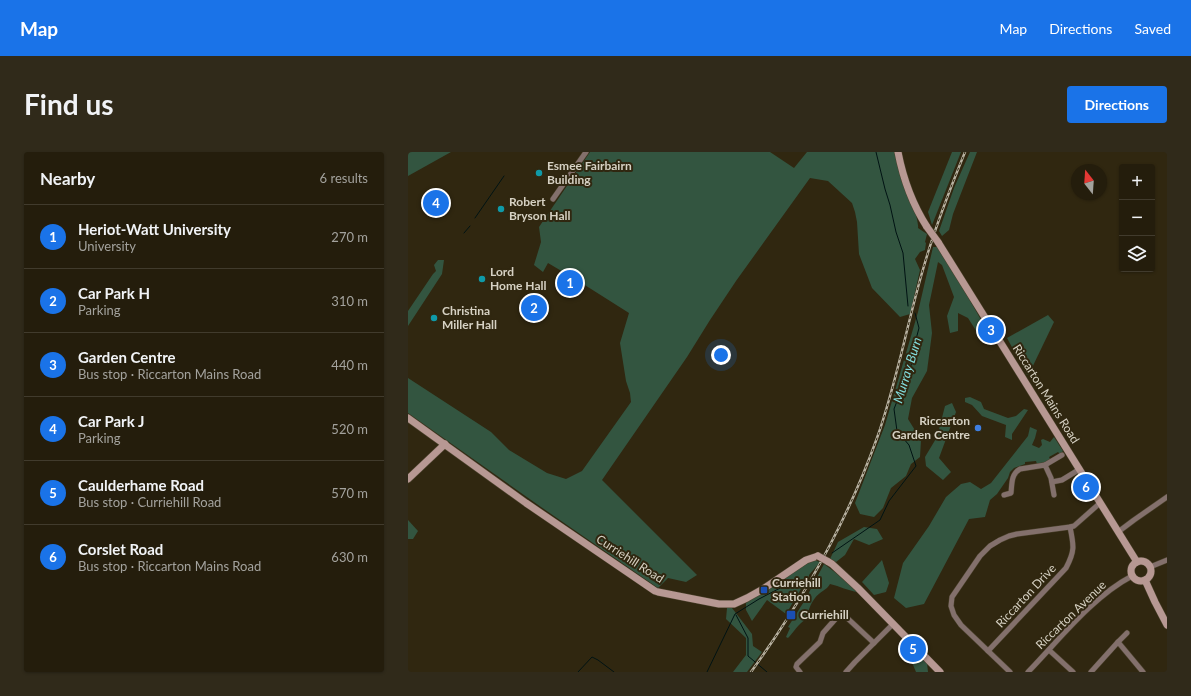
<!DOCTYPE html>
<html lang="en">
<head>
<meta charset="utf-8">
<style>
	:root { --surface:#241d0c; --page:#302a1a; --text:#f1f3f6; --muted:#a3a29d; --line:#413b2d; --accent:#1a73e8 }
	body { margin:0; font-family:Lato,sans-serif; background:var(--page); color:var(--text) }
	.controls { position:absolute; right:12px; top:12px; display:grid; overflow:hidden; border-radius:4px; box-shadow:0 1px 3px #0004 }
	.controls button { width:36px; height:36px; display:grid; place-items:center; padding:0; border:0; border-bottom:1px solid var(--line); background:var(--surface); color:var(--text); font:20px sans-serif }
	.compass { position:absolute; left:663px; top:12px; width:36px; height:36px; border-radius:50%; background:var(--surface); box-shadow:0 1px 3px #0004; rotate:343deg }
	.you { position:absolute; left:313px; top:203px; width:14px; height:14px; margin:-10px; border:3px solid #fff; border-radius:50%; background:#1a73e8; box-shadow:0 0 0 6px #1a73e833 }
	.badge { display:grid; place-items:center; width:26px; height:26px; border-radius:50%; background:var(--accent); color:#fff; font-size:13px; font-weight:700 }
	.pin { position:absolute; translate:-50% -50%; border:2px solid #fff; box-shadow:0 1px 4px #0006 }
	.list { margin:0; padding:0; list-style:none }
	h2 { display:flex; justify-content:space-between; align-items:center; height:52px; margin:0; padding:0 16px; font-size:17px }
	h2 small { font-size:13px; font-weight:400; color:var(--muted) }
	.list li { display:grid; grid-template-columns:26px 1fr auto; gap:12px; align-items:center; box-sizing:border-box; height:64px; padding:0 16px; border-top:1px solid var(--line) }
	.list b { display:block; font-size:15px; white-space:nowrap }
	.list p { margin:0; font-size:13px; white-space:nowrap; color:var(--muted) }
	.list em { font-size:13px; font-style:normal; color:var(--muted) }
	.icon { flex:none; width:22px; height:22px; fill:none; stroke:currentColor; stroke-width:2; stroke-linecap:round; stroke-linejoin:round }
	.map { position:relative; flex:none; width:759px; height:520px; overflow:hidden; border-radius:4px }
	header { display:flex; align-items:center; gap:24px; box-sizing:border-box; height:56px; padding:0 20px; background:var(--accent); color:#fff }
	header strong { font-size:19px }
	nav { display:flex; gap:22px; margin-inline-start:auto; font-size:14px }
	.intro { display:flex; align-items:center; justify-content:space-between; box-sizing:border-box; height:96px; padding:0 24px }
	h1 { margin:0; font-size:28px }
	.button { padding:10px 18px; border-radius:4px; background:var(--accent); color:#fff; font-size:14px; font-weight:700 }
	main { display:flex; gap:24px; padding:0 24px }
	aside { flex:1; background:var(--surface); border-radius:4px; box-shadow:0 1px 3px #0004 }
	.map>svg:first-child { display:block }
	.green { fill:#335540 }
	.lines { fill:none; stroke-linecap:round; stroke-linejoin:round }
	.stream { stroke:#001313; stroke-width:1 }
	.street-casing { stroke:#4b422d; stroke-width:6 }
	.secondary-casing { stroke:#4b422d; stroke-width:8 }
	.street { stroke:#83706c; stroke-width:5 }
	.secondary { stroke:#b79893; stroke-width:7 }
	.rail-casing { stroke:#b9b3a3; stroke-width:2.5 }
	.rail { stroke:#302710; stroke-width:1; stroke-dasharray:3; stroke-linecap:butt }
	.secondary-bridge-casing { stroke:#4b422d; stroke-width:8; stroke-linecap:butt }
	.secondary-bridge { stroke:#b79893; stroke-width:7 }
	.culture-dot { fill:#0f9aa8; stroke:#302710; stroke-width:1.5 }
	.shop-dot { fill:#3f7fe0; stroke:#302710; stroke-width:1.5 }
	.transit-dot { fill:#1a4fb4; stroke:#302710; stroke-width:1.5 }
	.labels { text-anchor:middle; stroke-width:4; stroke-linejoin:round; paint-order:stroke }
	.poi-label { font-size:12px; font-weight:bold; fill:#d6d1c3; stroke:#302710; text-anchor:start }
	.street-label { font-size:12px; fill:#d6d1c3; stroke:#302710 }
	.water-label { font-size:13px; font-style:italic; fill:#82dcdc; stroke:#302710 }
</style>
</head>
<body>
<header>
<strong>Map</strong>
<nav><a>Map</a><a>Directions</a><a>Saved</a></nav>
</header>
<div class="intro"><h1>Find us</h1><a class="button">Directions</a></div>
<main>
<aside>
<h2>Nearby<small>6 results</small></h2>
<ul class="list">
<li><span class="badge">1</span><div><b>Heriot-Watt University</b><p>University</p></div><em>270 m</em></li>
<li><span class="badge">2</span><div><b>Car Park H</b><p>Parking</p></div><em>310 m</em></li>
<li><span class="badge">3</span><div><b>Garden Centre</b><p>Bus stop · Riccarton Mains Road</p></div><em>440 m</em></li>
<li><span class="badge">4</span><div><b>Car Park J</b><p>Parking</p></div><em>520 m</em></li>
<li><span class="badge">5</span><div><b>Caulderhame Road</b><p>Bus stop · Curriehill Road</p></div><em>570 m</em></li>
<li><span class="badge">6</span><div><b>Corslet Road</b><p>Bus stop · Riccarton Mains Road</p></div><em>630 m</em></li>
</ul>
</aside>
<div class="map">
<svg width="759" height="520" viewBox="0 0 759 520">
	<rect width="100%" height="100%" fill="#302710"/>
	<g class="green">
		<polygon points="0,0 43,0 0,24"/>
		<path d="M 182,0 L 362,0 L 386,16 L 399,0 L 488,0 C 492,12 512,68 510,76 L 519,82 L 517,90 L 518,91 L 517,98 L 512,100 L 507,107 L 512,118 L 502,162 L 492,165 L 464,136 L 451,102 L 449,70 L 447,60 L 444,51 L 420,29 L 402,26 L 328,129 L 302,168 L 279,205 L 194,328 L 289,423 L 278,430 L 260,426 L 250,436 L 133,355 L 0,261 L 0,226 L 83,280 L 101,298 L 139,321 L 158,327 L 174,319 L 223,250 L 222,241 L 218,229 L 212,191 L 221,161 L 172,130 L 140,111 L 135,120 L 126,113 L 133,90 L 131,75 Z"/>
		<polygon points="544,0 553,0 524,73 520,60"/>
		<polygon points="562,0 569,0 545,62 541,78 534,84 531,79 546,36"/>
		<polygon points="525,95 530,95 552,131 580,180 580,185 572,185 560,166 550,161 550,179 542,181 539,164 546,145 534,113 530,110 521,153 524,181 519,219 504,246 500,267 513,288 512,305 503,312 498,324 483,336 475,356 466,365 452,362 447,351 477,273 510,160"/>
		<polygon points="30,108 36,108 34,122 0,174 0,159 25,122 28,119 26,113"/>
		<polygon points="640,163 646,170 621,222 619,223 599,186"/>
		<polygon points="562,245 573,250 576,257 600,266 608,264 616,257 620,258 604,282 604,288 597,285 598,273 574,264 564,253 557,250 557,246"/>
		<polygon points="544,251 548,260 531,306 543,320 535,328 518,314 517,305 529,285 537,254"/>
		<polygon points="622,275 629,278 627,286 624,293 631,296 634,293 633,288 635,287 642,290 646,285 655,299 652,302 650,300 641,305 642,307 636,311 629,312 628,309 617,310 617,312 606,316 602,320 600,326 589,342 582,348 577,365 561,367 516,452 498,456 486,446 495,411 521,374 538,345 553,332 562,330 573,337 583,331 620,284"/>
		<polygon points="0,368 10,379 5,387 0,387"/>
		<polygon points="456,375 469,377 475,387 461,393 446,387 437,403 428,410 422,407 430,390"/>
		<polygon points="405,408 412,410 401,423 401,428 396,432 378,462 359,448 344,469 338,458 338,451"/>
		<polygon points="474,408 481,431 478,440 466,443 454,430"/>
		<path d="M 416,412 L 428,421 L 450,440 C 440,439 432,434 422,432 C 419,438 411,440 407,446 C 402,452 400,461 397,468 C 391,471 385,481 380,486 L 378,485 L 382,476 L 380,475 L 397,448 Z"/>
		<polygon points="319,456 324,456 344,482 345,494 354,500 339,520 325,520 338,503 338,486 318,467"/>
		<polygon points="496,487 519,511 520,520 508,520 495,489"/>
	</g>
	<g class="lines">
		<g class="stream">
			<polyline points="468,0 477,37 482,53 488,80 495,101 500,154"/>
			<polyline points="67,66 96,24"/>
			<polyline points="56,81 62,74"/>
			<polyline points="424,401 472,368 481,349 508,314 501,293 489,279 486,257 505,208 507,191 511,176 507,161"/>
			<polyline points="328,463 340,486 340,504 359,520"/>
			<polyline points="170,520 184,505 190,508 206,520"/>
			<polyline points="299,520 327,462 351,447 378,433"/>
		</g>
		<g class="street-casing">
			<g id="street">
				<polyline points="145,47 178,0"/>
				<polyline points="637,313 654,303"/>
				<polyline points="644,330 654,328 672,317"/>
				<path d="M 596,343 L 603,341 C 604,332 603,322 612,317 L 637,313 L 643,326 L 646,343"/>
				<polyline points="710,380 726,368 759,345"/>
				<polyline points="742,415 759,408"/>
				<polyline points="710,490 719,481"/>
				<polyline points="641,498 665,520"/>
				<path d="M 580,499 L 658,416 C 667,399 666,394 662,375"/>
				<polyline points="392,520 388,515 389,512 412,490 415,481 431,463 434,462 436,463 466,491"/>
				<polyline points="438,520 447,510 485,472"/>
				<polyline points="602,520 553,473 546,463 543,454 544,445 572,404 582,394 592,388 601,384 609,382 662,375 666,374 692,351"/>
				<path d="M 620,520 C 651,488 684,445 724,424"/>
				<polyline points="683,520 710,490 735,520"/>
			</g>
		</g>
		<g class="secondary-casing">
			<g id="secondary">
				<path d="M 490,0 C 495,26 505,53 519,75"/>
				<polyline points="530,90 729,410"/>
				<polyline points="0,266 118,351 247,439 250,440 311,452 326,452 339,446 355,437 398,408 410,404"/>
				<polyline points="0,327 37,292"/>
				<circle cx="733" cy="419" r="10"/>
				<polyline points="419,409 424,412 450,436 532,520"/>
				<polyline points="737,428 747,450 759,473"/>
			</g>
		</g>
		<use href="#street" class="street"/>
		<use href="#secondary" class="secondary"/>
		<g class="rail-casing">
			<path id="rail" d="M 343,520 C 395,448 439,370 469,286 C 489,230 499,171 516,114 C 527,75 542,37 557,0"/>
		</g>
		<use href="#rail" class="rail"/>
		<g class="secondary-bridge-casing">
			<g id="secondary-bridge">
				<polyline points="519,75 530,90"/>
				<polyline points="410,404 419,409"/>
			</g>
		</g>
		<use href="#secondary-bridge" class="secondary-bridge"/>
	</g>
	<g class="culture-dot">
		<circle cx="131" cy="21" r="4"/>
		<circle cx="93" cy="57" r="4"/>
		<circle cx="74" cy="127" r="4"/>
		<circle cx="26" cy="166" r="4"/>
	</g>
	<circle class="shop-dot" cx="570" cy="276" r="4"/>
	<g class="transit-dot">
		<rect x="352" y="434" width="8" height="8" rx="2"/>
		<rect x="378" y="458" width="10" height="10" rx="2"/>
	</g>
	<g class="labels">
		<g class="poi-label">
			<text x="139" y="18">Esmee Fairbairn<tspan x="139" dy="14">Building</tspan></text>
			<text x="101" y="54">Robert<tspan x="101" dy="14">Bryson Hall</tspan></text>
			<text x="82" y="124">Lord<tspan x="82" dy="14">Home Hall</tspan></text>
			<text x="34" y="163">Christina<tspan x="34" dy="14">Miller Hall</tspan></text>
			<text x="562" y="273" text-anchor="end">Riccarton<tspan x="562" dy="14">Garden Centre</tspan></text>
			<text x="364" y="435">Curriehill<tspan x="364" dy="14">Station</tspan></text>
			<text x="392" y="467">Curriehill</text>
		</g>
		<g class="street-label">
			<text transform="translate(638 242) rotate(58)" y="4">Riccarton Mains Road</text>
			<text transform="translate(222 407) rotate(33)" y="4">Curriehill Road</text>
			<text transform="translate(618 444) rotate(-47)" y="4">Riccarton Drive</text>
			<text transform="translate(663 463) rotate(-44)" y="4">Riccarton Avenue</text>
		</g>
		<g class="water-label">
			<text transform="translate(499 218) rotate(-73)" y="5">Murray Burn</text>
		</g>
	</g>
</svg>
<div class="controls">
<button>+</button>
<button>−</button>
<button><svg class="icon" aria-label="layers" viewBox="0 0 24 24"><path d="M12 4l9 5-9 5-9-5zM3 14l9 5 9-5"/></svg></button>
</div>
<svg class="compass" viewBox="-18 -18 36 36"><path d="M0-13l5 13h-10z" fill="#e53935"/><path d="M0 13l5-13h-10z" fill="#a3a29d"/></svg>
<div class="you"></div>
<div class="pin badge" style="left:162px;top:131px">1</div>
<div class="pin badge" style="left:126px;top:156px">2</div>
<div class="pin badge" style="left:583px;top:178px">3</div>
<div class="pin badge" style="left:28px;top:51px">4</div>
<div class="pin badge" style="left:505px;top:497px">5</div>
<div class="pin badge" style="left:678px;top:335px">6</div>
</div>
</main>
</body>
</html>
